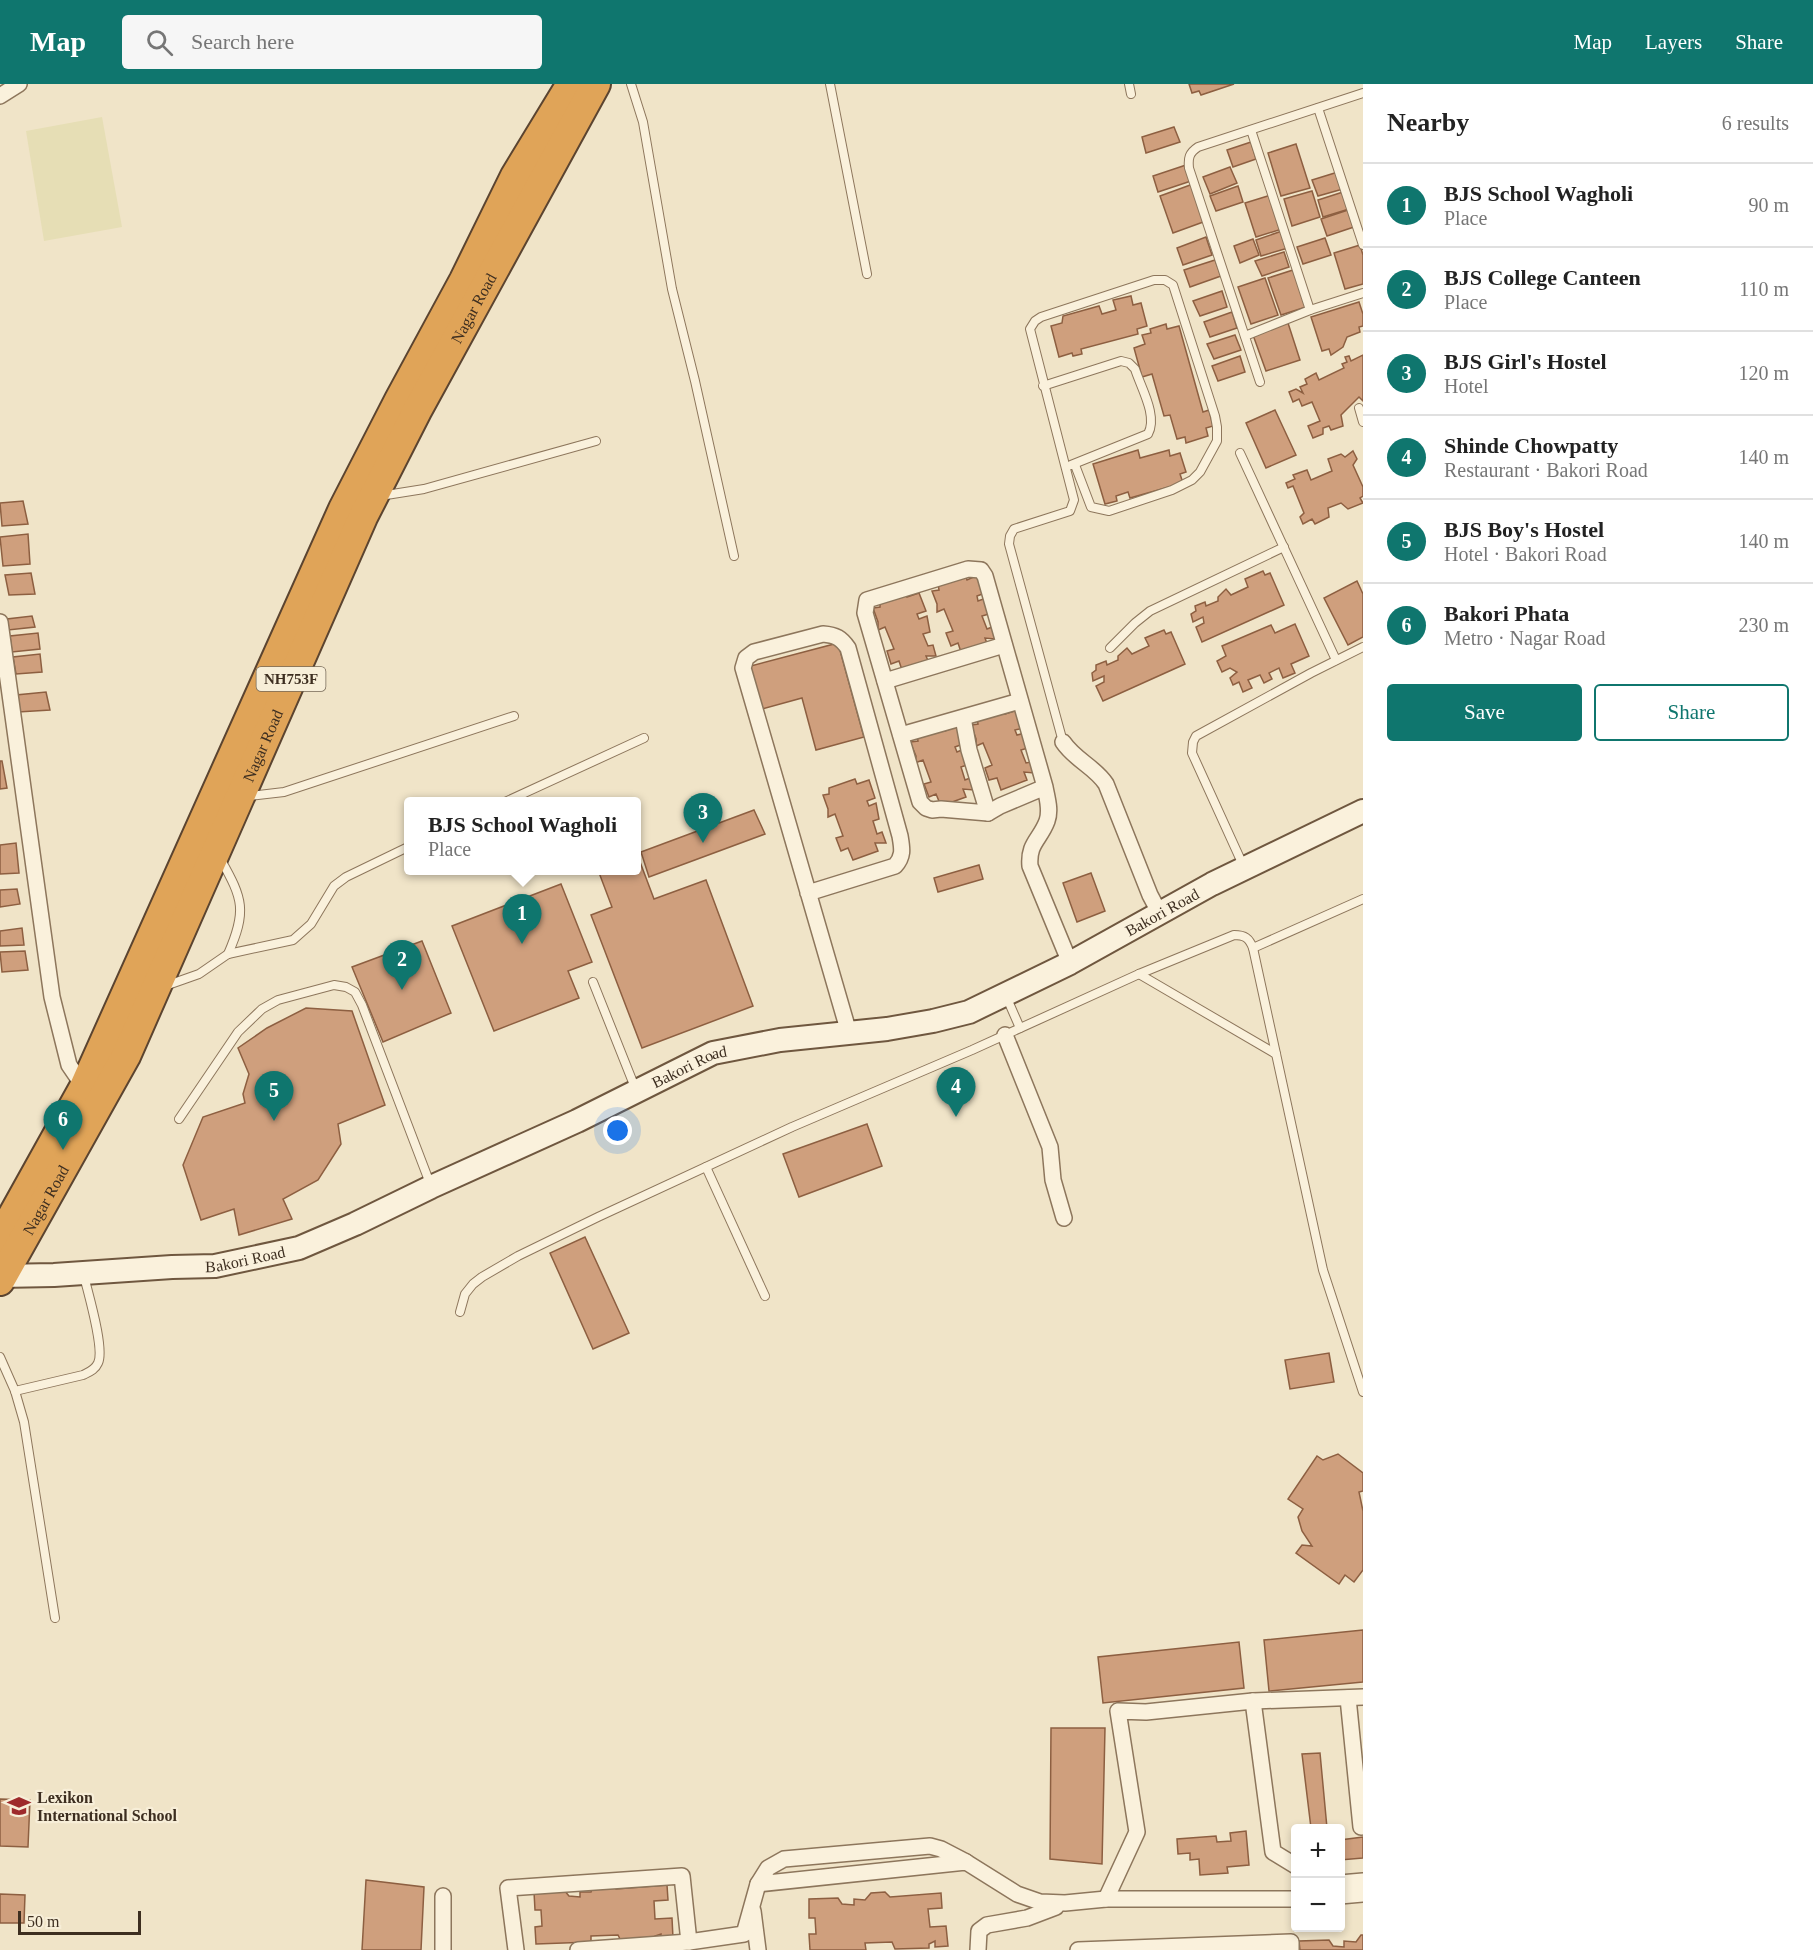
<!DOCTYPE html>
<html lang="en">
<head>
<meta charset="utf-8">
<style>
	:root { --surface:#fff; --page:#f6f6f6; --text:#222; --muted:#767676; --line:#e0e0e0; --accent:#0f766e }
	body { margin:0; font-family:Georgia,serif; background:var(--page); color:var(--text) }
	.controls { position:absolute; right:18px; bottom:18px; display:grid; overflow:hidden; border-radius:6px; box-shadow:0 3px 9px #0003 }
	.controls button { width:54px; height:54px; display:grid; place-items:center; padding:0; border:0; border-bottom:2px solid var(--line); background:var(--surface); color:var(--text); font:30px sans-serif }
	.scale { position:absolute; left:18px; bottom:15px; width:123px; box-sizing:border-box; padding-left:6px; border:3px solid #3d2e20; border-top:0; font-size:16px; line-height:21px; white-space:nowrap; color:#3d2e20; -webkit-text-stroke:4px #f7eed8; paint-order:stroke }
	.you { position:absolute; left:618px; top:1047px; width:21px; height:21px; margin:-15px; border:4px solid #fff; border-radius:50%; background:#1a73e8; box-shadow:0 0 0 9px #1a73e833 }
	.badge { display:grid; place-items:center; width:39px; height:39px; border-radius:50%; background:var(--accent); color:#fff; font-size:20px; font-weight:700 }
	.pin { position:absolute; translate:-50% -50px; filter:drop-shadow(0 2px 3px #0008) }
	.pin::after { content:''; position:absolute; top:32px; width:21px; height:18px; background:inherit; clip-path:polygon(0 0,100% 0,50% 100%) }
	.popup { position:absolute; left:404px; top:713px; width:237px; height:78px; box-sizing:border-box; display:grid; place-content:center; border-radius:6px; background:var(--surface); filter:drop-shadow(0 2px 4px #0005); font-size:20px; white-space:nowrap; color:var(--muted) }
	.popup b { font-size:22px; color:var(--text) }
	.popup::after { content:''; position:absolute; left:50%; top:100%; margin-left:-12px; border:12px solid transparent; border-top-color:var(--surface) }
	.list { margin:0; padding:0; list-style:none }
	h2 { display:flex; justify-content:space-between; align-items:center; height:78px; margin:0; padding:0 24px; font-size:26px }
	h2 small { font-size:20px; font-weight:400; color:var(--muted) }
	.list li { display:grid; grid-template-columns:39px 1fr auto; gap:18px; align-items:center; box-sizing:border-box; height:84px; padding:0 24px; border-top:2px solid var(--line) }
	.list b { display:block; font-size:22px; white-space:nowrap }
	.list p { margin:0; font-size:20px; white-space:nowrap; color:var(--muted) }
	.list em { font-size:20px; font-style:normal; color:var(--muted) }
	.actions { display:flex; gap:12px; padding:18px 24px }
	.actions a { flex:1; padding:14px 0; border:2px solid var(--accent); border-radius:6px; text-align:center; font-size:21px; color:var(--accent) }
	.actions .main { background:var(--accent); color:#fff }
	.icon { flex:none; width:33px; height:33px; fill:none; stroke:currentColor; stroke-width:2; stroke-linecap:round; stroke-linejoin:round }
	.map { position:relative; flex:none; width:1363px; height:1866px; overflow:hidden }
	header { display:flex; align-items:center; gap:36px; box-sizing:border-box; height:84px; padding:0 30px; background:var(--accent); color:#fff }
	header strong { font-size:28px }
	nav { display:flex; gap:33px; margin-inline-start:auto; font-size:21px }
	.search { width:420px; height:54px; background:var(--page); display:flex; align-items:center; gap:15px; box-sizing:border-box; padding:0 21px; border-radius:6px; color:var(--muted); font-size:22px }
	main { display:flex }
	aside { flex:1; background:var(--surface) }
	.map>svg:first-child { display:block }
	.farmland { fill:#e6deb5 }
	.building { fill:#cf9f7d; stroke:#8d5f41; stroke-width:1.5 }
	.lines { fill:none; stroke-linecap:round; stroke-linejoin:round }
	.lane-casing { stroke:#8d765c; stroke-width:10 }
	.street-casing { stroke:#8d765c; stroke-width:18 }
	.secondary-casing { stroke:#6f573f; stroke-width:26 }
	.highway-casing { stroke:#5b4430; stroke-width:32 }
	.lane { stroke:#faf1dc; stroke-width:8 }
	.street { stroke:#faf1dc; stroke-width:15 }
	.secondary { stroke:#faf1dc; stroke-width:22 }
	.highway { stroke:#e0a458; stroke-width:28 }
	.labels { text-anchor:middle; stroke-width:4.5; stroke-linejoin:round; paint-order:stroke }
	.shield { fill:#f7eed8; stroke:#756857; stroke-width:1.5 }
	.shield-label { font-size:15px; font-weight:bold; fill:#3d2e20 }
	.street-label { font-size:16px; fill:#3d2e20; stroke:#f7eed8 }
	.poi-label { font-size:16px; font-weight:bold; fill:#3d2e20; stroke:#f7eed8; text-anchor:start }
</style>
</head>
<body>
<header>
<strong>Map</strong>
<div class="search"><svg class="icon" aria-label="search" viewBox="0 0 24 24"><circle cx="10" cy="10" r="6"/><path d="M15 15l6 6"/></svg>Search here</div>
<nav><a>Map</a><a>Layers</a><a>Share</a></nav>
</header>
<main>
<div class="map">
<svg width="1363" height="1866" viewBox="0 0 1363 1866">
	<rect width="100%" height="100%" fill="#f0e4c8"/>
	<polygon class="farmland" points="102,33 122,143 44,157 26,47"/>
	<g class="building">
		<polygon points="1189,0 1234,0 1201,11 1199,7 1192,9"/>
		<polygon points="1174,43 1180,58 1146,69 1142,53"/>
		<polygon points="1251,58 1256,75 1233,83 1227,66"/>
		<polygon points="1296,60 1310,104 1281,112 1268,69"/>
		<polygon points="1186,81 1191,97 1158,108 1153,92"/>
		<polygon points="1230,83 1237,99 1210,110 1203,93"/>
		<polygon points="1338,88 1343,105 1318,112 1312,96"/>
		<polygon points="1193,100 1206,137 1173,149 1160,112"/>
		<polygon points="1238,102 1243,118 1216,127 1210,112"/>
		<polygon points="1312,107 1320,133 1292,142 1284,115"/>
		<polygon points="1343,108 1349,125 1323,133 1318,116"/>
		<polygon points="1271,111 1282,145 1256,153 1245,119"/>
		<polygon points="1348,126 1354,143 1327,152 1321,135"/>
		<polygon points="1282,147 1288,164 1261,172 1256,156"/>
		<polygon points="1206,153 1212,171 1183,181 1177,164"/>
		<polygon points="1325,154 1331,171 1303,180 1297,163"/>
		<polygon points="1253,155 1259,171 1240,179 1234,162"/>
		<polygon points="1360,161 1363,171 1363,200 1345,205 1334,169"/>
		<polygon points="1284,168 1289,183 1262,192 1255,177"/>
		<polygon points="1215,176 1221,192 1190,203 1184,186"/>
		<polygon points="1293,186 1306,223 1281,231 1268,194"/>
		<polygon points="1265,194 1278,231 1251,240 1238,203"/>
		<polygon points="1222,207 1227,223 1200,232 1193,217"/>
		<polygon points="1131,212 1133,221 1141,219 1147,242 1137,245 1138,250 1081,265 1082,270 1073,272 1072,269 1059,273 1051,242 1062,239 1063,232 1099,222 1102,230 1116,226 1113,216"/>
		<polygon points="1359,218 1363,230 1363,242 1359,243 1360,248 1347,253 1343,263 1331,271 1329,265 1322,267 1311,233"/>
		<polygon points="1232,228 1237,244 1210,253 1204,238"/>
		<polygon points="1288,239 1300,276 1266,287 1253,251"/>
		<polygon points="1166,240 1167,245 1179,242 1203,328 1209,326 1213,342 1206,344 1208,352 1186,359 1185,353 1177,355 1170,331 1164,332 1152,290 1142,293 1134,264 1145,260 1142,251 1151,249 1150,245"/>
		<polygon points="1235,251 1241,266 1214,275 1207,260"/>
		<polygon points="1363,271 1363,317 1359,313 1341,331 1343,342 1331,346 1329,342 1323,344 1323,350 1313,354 1308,342 1320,337 1312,318 1302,322 1299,315 1293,318 1289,308 1296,305 1303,309 1300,303 1307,300 1305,295 1316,289 1319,296 1344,284 1342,280 1347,278 1345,273 1349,272 1351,277"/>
		<polygon points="1240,272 1245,288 1218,297 1212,282"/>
		<polygon points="1275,326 1296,371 1266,384 1246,339"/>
		<polygon points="1138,366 1140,374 1169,366 1170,372 1180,369 1186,388 1180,390 1183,399 1130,414 1128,408 1116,412 1117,417 1105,420 1093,380"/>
		<polygon points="1353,367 1357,375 1353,381 1363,403 1363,412 1360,414 1363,419 1348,425 1341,419 1328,424 1329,433 1315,440 1312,435 1303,440 1300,433 1304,429 1293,402 1288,404 1286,399 1295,395 1293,391 1307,386 1311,396 1332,387 1328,375 1341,370 1345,373"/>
		<polygon points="23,417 28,440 2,442 0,419"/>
		<polygon points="28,450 30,480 3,482 0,453"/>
		<polygon points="1263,487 1265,491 1270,489 1284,521 1202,558 1196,543 1204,539 1203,533 1193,538 1191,530 1196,527 1195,522 1205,518 1206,522 1218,517 1218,513 1226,505 1231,511 1248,503 1245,495"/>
		<polygon points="31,489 35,510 9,511 5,491"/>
		<polygon points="965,490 967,496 978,491 985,509 977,512 978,517 986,514 989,530 982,532 987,545 992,543 995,555 985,554 988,562 962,571 958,559 951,562 946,549 953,547 944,525 937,528 937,520 932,507 939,506 938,500"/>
		<polygon points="1357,497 1363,510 1363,553 1348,561 1324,514"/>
		<polygon points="906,508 907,513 919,509 926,527 917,530 919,535 927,532 930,548 923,550 928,562 933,561 936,572 926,572 929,579 903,589 899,577 891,580 887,567 894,565 885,543 878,546 878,538 873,524 880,523 880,517"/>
		<polygon points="32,532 35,543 8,546 7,535"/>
		<polygon points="1295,540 1309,572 1291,580 1295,589 1283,594 1279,584 1269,589 1272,595 1264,599 1260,591 1248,596 1252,604 1243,608 1239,598 1233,601 1230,594 1237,588 1230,584 1222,588 1217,577 1226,572 1222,562 1271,541 1275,549"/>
		<polygon points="1164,546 1166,550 1171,548 1185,580 1103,617 1096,602 1104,598 1104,592 1093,597 1092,589 1096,586 1096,581 1106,577 1107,581 1118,576 1118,572 1127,564 1132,570 1149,562 1145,554"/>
		<polygon points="38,549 40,565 12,568 10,552"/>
		<polygon points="838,559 864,653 816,666 802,614 758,626 747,583"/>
		<polygon points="40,570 42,588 16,590 13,573"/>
		<polygon points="46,608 50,626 18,628 16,611"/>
		<polygon points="1004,625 1005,630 1017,626 1024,644 1015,646 1017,651 1025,649 1028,664 1021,666 1026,679 1031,678 1034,689 1024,688 1027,696 1001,706 997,694 989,696 985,684 992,681 983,659 976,662 976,655 971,641 978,640 977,634"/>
		<polygon points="943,641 945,647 957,642 963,660 955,663 957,668 964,665 967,681 961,683 965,696 970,694 974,706 963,705 966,713 941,722 936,710 929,713 924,700 931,698 923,676 915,679 916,672 910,658 918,657 917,651"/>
		<polygon points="0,677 2,677 7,704 0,705"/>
		<polygon points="855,695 857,700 869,696 875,714 867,717 869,722 876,719 879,735 873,737 877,750 882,748 886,759 875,759 878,767 853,776 848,764 841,767 836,754 843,752 835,730 828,733 828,725 823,711 829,710 829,704"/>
		<polygon points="754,726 765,750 649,793 641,768"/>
		<polygon points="16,759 19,789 0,790 0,761"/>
		<polygon points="637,770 654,815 706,796 753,922 642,964 591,831 612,823 598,786 636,786"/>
		<polygon points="979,781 983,795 938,808 934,794"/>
		<polygon points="1091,789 1105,827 1077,838 1063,799"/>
		<polygon points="561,800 592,878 568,887 579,914 494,947 452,842"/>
		<polygon points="17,805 20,820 0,823 0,806"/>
		<polygon points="22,844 24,861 0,862 0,847"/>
		<polygon points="422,857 451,929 383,958 352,883"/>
		<polygon points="25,867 28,886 2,888 0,868"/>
		<polygon points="306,924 352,927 385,1021 338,1040 341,1060 318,1096 283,1115 292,1135 239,1151 234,1125 201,1136 183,1081 203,1033 245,1019 243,1010 249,990 238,964 267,944"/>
		<polygon points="867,1040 882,1082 799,1113 783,1070"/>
		<polygon points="585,1153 629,1249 593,1265 550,1169"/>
		<polygon points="1329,1269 1334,1298 1290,1305 1285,1276"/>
		<polygon points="1338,1370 1363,1389 1363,1407 1359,1408 1363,1427 1363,1486 1354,1498 1345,1491 1339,1500 1296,1469 1302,1461 1312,1462 1302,1447 1298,1433 1303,1425 1288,1415 1317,1372 1323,1376"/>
		<polygon points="1363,1546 1363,1598 1269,1607 1264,1556"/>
		<polygon points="1239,1558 1244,1604 1103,1619 1098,1573"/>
		<polygon points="1051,1644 1105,1644 1102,1780 1050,1775"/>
		<polygon points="1320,1669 1327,1744 1311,1744 1302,1670"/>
		<polygon points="0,1715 30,1716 28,1763 0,1762"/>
		<polygon points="1246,1747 1249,1781 1227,1783 1228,1789 1200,1791 1199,1775 1190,1776 1190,1769 1178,1770 1177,1755 1216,1752 1217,1758 1231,1757 1230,1749"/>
		<polygon points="1363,1753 1363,1774 1340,1776 1340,1756"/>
		<polygon points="366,1796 424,1803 421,1866 362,1866"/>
		<polygon points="611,1800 616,1805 667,1801 668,1816 654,1817 655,1835 672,1834 673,1854 661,1855 661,1850 655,1852 655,1856 621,1857 618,1851 591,1852 591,1858 536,1860 535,1843 542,1842 541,1826 535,1826 534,1808 564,1806 569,1812 580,1813 580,1808 591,1808 592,1805"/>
		<polygon points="885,1808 890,1813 941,1809 942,1824 928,1825 930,1843 946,1842 948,1862 935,1863 935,1857 929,1860 929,1864 895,1865 892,1858 865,1859 866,1866 810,1866 809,1850 816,1850 815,1834 809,1834 809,1815 838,1814 842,1820 854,1821 854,1815 865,1816 871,1809"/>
		<polygon points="0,1810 25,1811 24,1839 0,1839"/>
		<polygon points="1361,1851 1363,1851 1363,1866 1300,1866 1299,1857 1329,1856 1333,1862 1344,1863 1344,1857 1356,1858"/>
	</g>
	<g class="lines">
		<g class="lane-casing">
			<g id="lane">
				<polyline points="631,0 643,38 672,205 695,297 734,472"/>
				<polyline points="830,0 867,190"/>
				<polyline points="1129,0 1131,10"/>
				<polyline points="1318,24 1363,161"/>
				<polyline points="1251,46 1310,226"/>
				<polyline points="1245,252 1310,226 1363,209"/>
				<path d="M 1260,298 L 1189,84 C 1188,74 1189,69 1198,63 L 1363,9"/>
				<path d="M 1043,302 L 1121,277 L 1129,279 L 1135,285 C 1141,304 1158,332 1148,350 L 1071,381"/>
				<polyline points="1359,324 1363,338"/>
				<polyline points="1240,369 1336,576"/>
				<polyline points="380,412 424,405 596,357"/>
				<polyline points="1110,564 1135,539 1150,527 1284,463"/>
				<polyline points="1063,658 1009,460 1010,452 1014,445 1070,427 1074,416 1030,245 1035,237 1041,233 1154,196 1165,196 1173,201 1215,332 1217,343 1217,357 1200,388 1192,396 1172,406 1109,427 1091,423 1075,381"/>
				<polyline points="249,712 284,708 514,632"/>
				<polyline points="505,718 644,654"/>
				<path d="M 221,776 C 243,815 247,827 228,870"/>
				<polyline points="1243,781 1192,669 1193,658 1196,652 1311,589 1363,563"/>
				<polyline points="1253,864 1363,815"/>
				<polyline points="1139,890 1276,970"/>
				<polyline points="593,898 636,1006"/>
				<polyline points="165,902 199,890 228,870 293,856 311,840 334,802 346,793 408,763"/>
				<polyline points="1006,912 1020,944"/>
				<polyline points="179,1035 238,948 262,925 278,916 334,901 346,903 355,908 362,921 431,1102"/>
				<polyline points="706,1083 765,1212"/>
				<path d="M 460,1228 L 465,1210 L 473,1200 L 482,1193 L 518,1172 L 598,1133 L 792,1043 L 972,966 L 1139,890 L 1234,851 C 1245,851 1249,854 1253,864 L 1323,1186 L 1363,1308"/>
				<polyline points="0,1273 15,1307 24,1338 55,1534"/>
				<path d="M 15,1307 L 83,1291 C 89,1288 95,1286 98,1279 C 105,1265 88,1209 84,1192"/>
			</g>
		</g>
		<g class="street-casing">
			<g id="street">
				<polyline points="0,12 19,0"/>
				<polyline points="0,538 52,913 69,981 84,1003"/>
				<polyline points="885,597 1004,561"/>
				<polyline points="963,634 969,666 988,729"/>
				<polyline points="901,651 1020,617"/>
				<path d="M 1063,658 C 1075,676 1095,683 1106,700 L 1150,811 L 1159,828"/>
				<path d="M 1045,703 L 1000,722 L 988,729 L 941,725 L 932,726 L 926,724 L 920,718 L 865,529 L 867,516 L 968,485 L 981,486 L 985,492 L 1045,703 C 1047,714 1051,726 1047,737 C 1040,756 1028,759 1030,782 L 1070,879"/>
				<path d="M 808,809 L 895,782 C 904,772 902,764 900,752 L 848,564 C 841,554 836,551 823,550 L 754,568 L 746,574 L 743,584 L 849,949"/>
				<polyline points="1005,951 1050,1063 1053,1096 1064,1134"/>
				<polyline points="1348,1614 1361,1743"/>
				<polyline points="1253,1617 1273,1768 1296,1782"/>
				<polyline points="1340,1799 1363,1797"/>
				<polyline points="758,1800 966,1778 1017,1810 1040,1818 1065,1819 1106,1815 1296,1815"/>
				<polyline points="1340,1812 1363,1810"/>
				<polyline points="1106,1815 1137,1748 1118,1627 1146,1628 1253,1617 1363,1613"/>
				<polyline points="753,1827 758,1866"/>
				<polyline points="443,1866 443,1812"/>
				<polyline points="516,1866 508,1804 682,1792 689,1858"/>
				<polyline points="578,1866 689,1858 744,1850 758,1800 768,1784 784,1775 930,1762 941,1765 966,1778"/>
				<polyline points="978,1866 979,1847 987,1841 1027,1834 1056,1823"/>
				<polyline points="1078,1866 1291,1858 1291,1866"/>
			</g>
		</g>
		<g class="secondary-casing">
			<g id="secondary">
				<path id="s1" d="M 0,1192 L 54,1191 L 172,1183 L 215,1182 L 299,1164 L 355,1140 L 431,1103 L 577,1037 L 713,969 L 780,956 L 887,945 L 933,937 L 969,928 L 1070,879 L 1212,800 L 1363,727"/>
			</g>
		</g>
		<g class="highway-casing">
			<g id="highway">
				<polyline points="0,1154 84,1003 343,425 399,316 464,196 515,92 571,0"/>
				<path id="s2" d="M 0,1197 L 126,972 L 363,433 L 418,325 L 596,0"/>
			</g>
		</g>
		<use href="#lane" class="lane"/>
		<use href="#street" class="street"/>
		<use href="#secondary" class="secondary"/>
		<use href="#highway" class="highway"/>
	</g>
	<defs>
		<g id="school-bare" transform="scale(1.8)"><path d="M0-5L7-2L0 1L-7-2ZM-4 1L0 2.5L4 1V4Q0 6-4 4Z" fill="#9e2a2b" stroke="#f7eed8" stroke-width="2.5" paint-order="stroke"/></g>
	</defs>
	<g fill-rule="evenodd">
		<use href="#school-bare" x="19" y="1722"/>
	</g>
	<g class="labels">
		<rect class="shield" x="256.5" y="583" width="69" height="24" rx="4.5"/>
		<g class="shield-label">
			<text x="291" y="600">NH753F</text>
		</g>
		<g class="street-label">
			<text dy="6" stroke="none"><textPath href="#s2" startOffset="1083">Nagar Road</textPath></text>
			<text dy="6" stroke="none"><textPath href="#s2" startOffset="597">Nagar Road</textPath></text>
			<text dy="6" stroke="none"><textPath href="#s1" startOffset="1236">Bakori Road</textPath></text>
			<text dy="6" stroke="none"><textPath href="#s1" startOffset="732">Bakori Road</textPath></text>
			<text dy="6" stroke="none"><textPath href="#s2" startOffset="93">Nagar Road</textPath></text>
			<text dy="6" stroke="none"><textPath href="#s1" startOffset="246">Bakori Road</textPath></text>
		</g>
		<g class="poi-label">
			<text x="37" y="1719">Lexikon<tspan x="37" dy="18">International School</tspan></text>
		</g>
	</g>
</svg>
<div class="controls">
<button>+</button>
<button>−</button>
</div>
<div class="scale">50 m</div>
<div class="you"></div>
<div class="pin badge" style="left:522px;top:860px">1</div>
<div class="popup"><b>BJS School Wagholi</b>Place</div>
<div class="pin badge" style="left:402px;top:906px">2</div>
<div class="pin badge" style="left:703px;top:759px">3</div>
<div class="pin badge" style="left:956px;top:1033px">4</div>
<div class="pin badge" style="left:274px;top:1037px">5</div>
<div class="pin badge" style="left:63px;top:1066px">6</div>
</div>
<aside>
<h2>Nearby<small>6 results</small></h2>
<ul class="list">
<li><span class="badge">1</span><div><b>BJS School Wagholi</b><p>Place</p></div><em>90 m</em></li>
<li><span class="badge">2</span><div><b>BJS College Canteen</b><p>Place</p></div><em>110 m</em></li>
<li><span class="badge">3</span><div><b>BJS Girl's Hostel</b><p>Hotel</p></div><em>120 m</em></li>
<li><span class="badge">4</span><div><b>Shinde Chowpatty</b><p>Restaurant · Bakori Road</p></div><em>140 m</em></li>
<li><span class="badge">5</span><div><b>BJS Boy's Hostel</b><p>Hotel · Bakori Road</p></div><em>140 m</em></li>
<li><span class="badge">6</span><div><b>Bakori Phata</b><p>Metro · Nagar Road</p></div><em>230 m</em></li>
</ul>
<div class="actions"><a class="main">Save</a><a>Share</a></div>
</aside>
</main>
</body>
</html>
